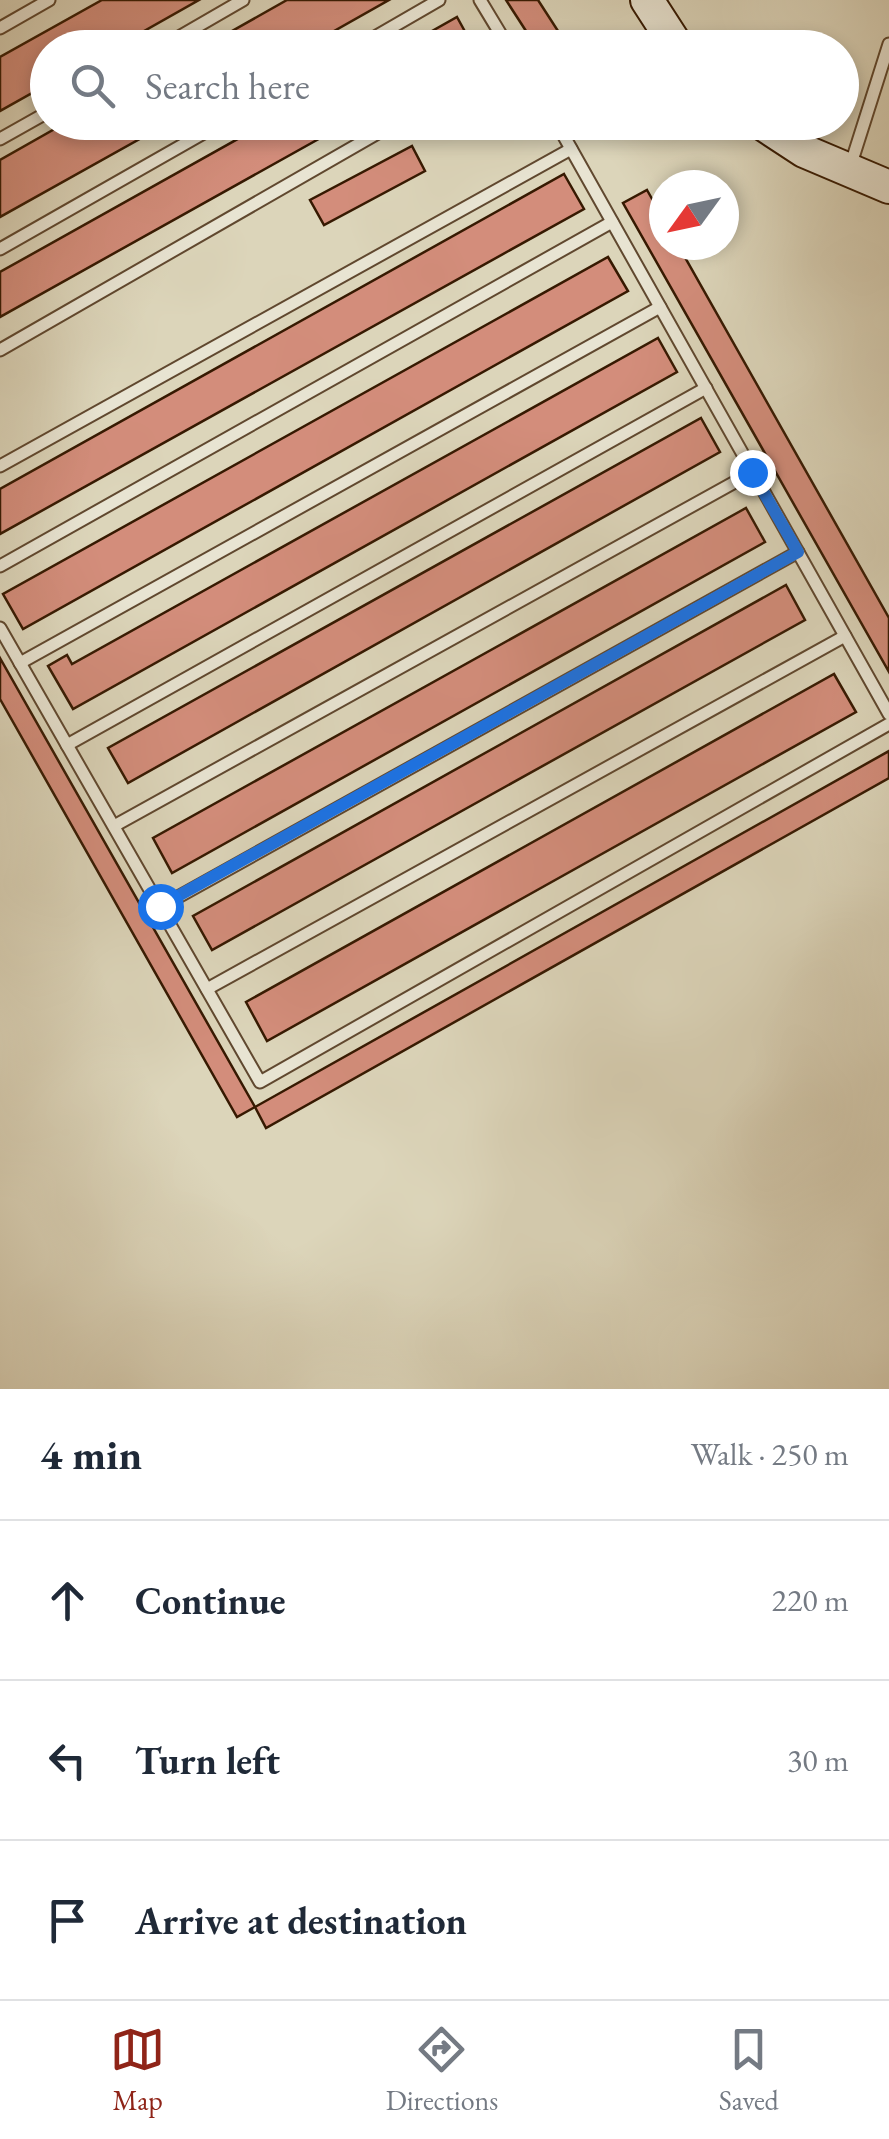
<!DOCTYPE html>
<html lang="en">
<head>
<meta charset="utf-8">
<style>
	:root { --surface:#fff; --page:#f2f2f3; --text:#1f2937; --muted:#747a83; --line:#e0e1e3; --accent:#8f2418 }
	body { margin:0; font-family:"EB Garamond",serif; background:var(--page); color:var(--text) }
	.compass { position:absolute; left:649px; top:170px; width:90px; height:90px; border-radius:50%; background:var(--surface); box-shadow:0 5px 15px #0003; rotate:237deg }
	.stop { position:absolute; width:30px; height:30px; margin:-22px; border:8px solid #1a73e8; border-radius:50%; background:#fff }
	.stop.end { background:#1a73e8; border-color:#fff; box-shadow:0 2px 10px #0008 }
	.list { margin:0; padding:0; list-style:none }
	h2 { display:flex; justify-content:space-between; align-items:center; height:130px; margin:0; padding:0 40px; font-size:42px }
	h2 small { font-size:32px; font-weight:400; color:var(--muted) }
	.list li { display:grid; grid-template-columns:65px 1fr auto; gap:30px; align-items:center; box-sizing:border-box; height:160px; padding:0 40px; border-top:2px solid var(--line) }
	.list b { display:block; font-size:38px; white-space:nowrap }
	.list em { font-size:32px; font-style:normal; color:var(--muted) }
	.icon { flex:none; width:55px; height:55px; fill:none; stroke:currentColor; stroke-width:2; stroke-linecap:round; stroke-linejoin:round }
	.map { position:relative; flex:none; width:889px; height:1389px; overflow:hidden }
	.search { position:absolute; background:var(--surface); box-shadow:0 5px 15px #0003; left:30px; right:30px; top:30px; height:110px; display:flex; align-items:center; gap:25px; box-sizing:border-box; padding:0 35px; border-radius:55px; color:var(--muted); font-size:38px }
	.sheet { height:610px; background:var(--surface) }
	nav { display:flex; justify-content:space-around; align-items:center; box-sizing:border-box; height:140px; border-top:2px solid var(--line); background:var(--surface); font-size:28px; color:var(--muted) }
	nav a { display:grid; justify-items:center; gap:5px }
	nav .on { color:var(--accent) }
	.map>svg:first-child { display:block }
	.building { fill:#d38d7b; stroke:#361901; stroke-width:2.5 }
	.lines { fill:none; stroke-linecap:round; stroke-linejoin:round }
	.service-casing { stroke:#60482f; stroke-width:15 }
	.secondary-casing { stroke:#361901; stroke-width:36 }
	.service { stroke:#e8e4d2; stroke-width:11 }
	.secondary { stroke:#e8e4d2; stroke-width:32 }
	.route { stroke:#1a73e8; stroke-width:12 }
</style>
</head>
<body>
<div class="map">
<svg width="889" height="1389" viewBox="0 0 889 1389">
	<rect width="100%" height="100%" fill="#dcd5ba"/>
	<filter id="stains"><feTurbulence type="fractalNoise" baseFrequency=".002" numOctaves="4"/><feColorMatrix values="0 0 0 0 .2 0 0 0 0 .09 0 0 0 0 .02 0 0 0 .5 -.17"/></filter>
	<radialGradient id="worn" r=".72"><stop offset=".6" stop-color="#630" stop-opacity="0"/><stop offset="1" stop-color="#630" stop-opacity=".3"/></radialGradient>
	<g class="building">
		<polygon points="102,0 199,0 114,48 48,48 48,84 0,111 0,57"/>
		<polygon points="287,0 389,0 304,48 202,48"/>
		<polygon points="506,0 538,0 569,48 537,48"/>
		<polygon points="457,17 474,48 402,48"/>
		<polygon points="67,122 170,122 0,217 0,160"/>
		<polygon points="268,122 349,122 0,317 0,272"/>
		<polygon points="412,146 425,171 324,225 310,200"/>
		<polygon points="564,174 584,209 0,534 0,489"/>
		<polygon points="647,190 664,220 664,245 678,245 889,618 889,672 623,203"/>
		<polygon points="608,257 628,291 23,629 3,594"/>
		<polygon points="658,338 677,372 73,709 48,666 67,655 72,664"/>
		<polygon points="701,418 720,452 128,783 108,748"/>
		<polygon points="746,508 765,542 172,873 153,838"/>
		<polygon points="786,585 805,620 212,950 193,916"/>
		<polygon points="0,658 255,1107 237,1117 0,699"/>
		<polygon points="834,674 856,712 267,1041 246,1002"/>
		<polygon points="889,751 889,778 266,1128 255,1107"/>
	</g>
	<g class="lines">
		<g class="service-casing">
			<g id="service">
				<polyline points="480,0 509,48"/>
				<polyline points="0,28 49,0"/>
				<polyline points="160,48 243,0"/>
				<polyline points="356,48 439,0"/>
				<polyline points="556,122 889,714"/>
				<polyline points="0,139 48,112"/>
				<polyline points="850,167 889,44"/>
				<polyline points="0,249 223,122"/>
				<polyline points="0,350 397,122"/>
				<polyline points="0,466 571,149"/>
				<polyline points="0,566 612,222"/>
				<polyline points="0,628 260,1082 889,724"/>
				<polyline points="20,663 660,307"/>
				<polyline points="67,745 706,388"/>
				<polyline points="114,826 753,472"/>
				<polyline points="160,907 798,552"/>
				<polyline points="207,989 845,636"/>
			</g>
		</g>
		<g class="secondary-casing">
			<g id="secondary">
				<polyline points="647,0 678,48"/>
				<polyline points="760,122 804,151 889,187"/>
			</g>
		</g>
		<use href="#service" class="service"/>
		<use href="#secondary" class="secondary"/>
	</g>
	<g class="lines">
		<polyline class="route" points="160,906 798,552 752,472"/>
	</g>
	<rect width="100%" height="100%" filter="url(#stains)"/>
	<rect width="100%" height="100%" fill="url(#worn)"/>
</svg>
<svg class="compass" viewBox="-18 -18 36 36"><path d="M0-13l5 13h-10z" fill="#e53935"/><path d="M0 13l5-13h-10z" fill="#747a83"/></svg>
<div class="stop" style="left:160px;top:906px"></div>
<div class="stop end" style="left:752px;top:472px"></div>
<div class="search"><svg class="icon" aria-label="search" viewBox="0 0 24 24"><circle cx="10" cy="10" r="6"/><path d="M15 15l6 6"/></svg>Search here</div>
</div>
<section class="sheet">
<h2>4 min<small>Walk · 250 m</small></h2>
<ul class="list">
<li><svg class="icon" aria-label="ahead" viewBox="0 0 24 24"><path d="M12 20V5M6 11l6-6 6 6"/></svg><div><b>Continue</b></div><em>220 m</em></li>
<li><svg class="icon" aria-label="left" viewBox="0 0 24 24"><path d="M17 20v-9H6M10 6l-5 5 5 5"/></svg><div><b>Turn left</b></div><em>30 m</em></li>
<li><svg class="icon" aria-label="arrive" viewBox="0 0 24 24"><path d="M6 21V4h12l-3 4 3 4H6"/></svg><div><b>Arrive at destination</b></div></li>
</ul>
</section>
<nav>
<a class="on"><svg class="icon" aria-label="map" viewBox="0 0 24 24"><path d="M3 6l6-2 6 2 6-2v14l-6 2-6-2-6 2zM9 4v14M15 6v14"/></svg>Map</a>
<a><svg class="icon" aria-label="directions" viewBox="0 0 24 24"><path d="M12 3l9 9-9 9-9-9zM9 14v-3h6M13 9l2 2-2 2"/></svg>Directions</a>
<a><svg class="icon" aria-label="saved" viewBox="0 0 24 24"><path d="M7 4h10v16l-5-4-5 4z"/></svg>Saved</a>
</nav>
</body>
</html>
